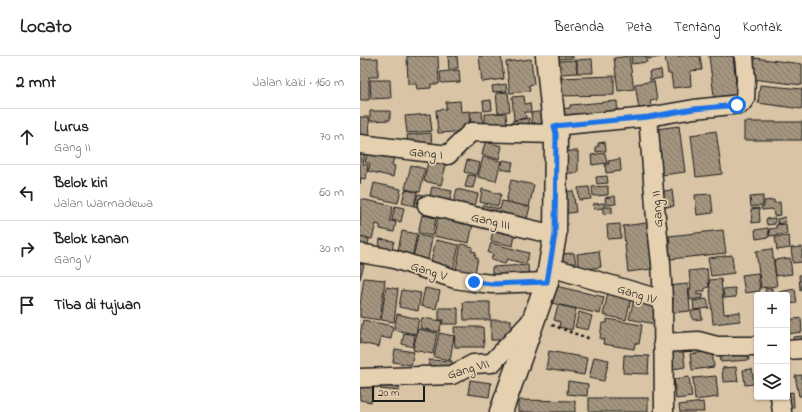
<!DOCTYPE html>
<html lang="id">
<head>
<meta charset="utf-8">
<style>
	:root { --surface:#fff; --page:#f2f2f2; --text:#222; --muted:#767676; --line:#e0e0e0 }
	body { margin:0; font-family:"Indie Flower",sans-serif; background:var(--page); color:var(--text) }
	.controls { position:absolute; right:12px; bottom:12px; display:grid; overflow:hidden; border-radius:4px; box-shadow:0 1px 3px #0004 }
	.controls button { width:36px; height:36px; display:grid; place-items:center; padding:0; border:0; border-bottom:1px solid var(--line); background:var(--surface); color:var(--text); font:20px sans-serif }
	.scale { position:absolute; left:12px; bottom:10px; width:53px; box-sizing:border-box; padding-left:4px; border:2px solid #1c1c1c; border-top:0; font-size:11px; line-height:14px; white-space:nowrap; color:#1c1c1c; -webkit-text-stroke:3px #e5d0af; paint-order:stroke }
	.stop { position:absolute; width:12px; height:12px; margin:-9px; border:3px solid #1a73e8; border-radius:50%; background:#fff }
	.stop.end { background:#1a73e8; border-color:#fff; box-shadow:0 1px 4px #0008 }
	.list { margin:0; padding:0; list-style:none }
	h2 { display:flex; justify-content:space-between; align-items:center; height:52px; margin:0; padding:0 16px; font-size:17px }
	h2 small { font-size:13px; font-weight:400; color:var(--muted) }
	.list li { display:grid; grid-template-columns:26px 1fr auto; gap:12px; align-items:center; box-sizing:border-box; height:56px; padding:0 16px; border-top:1px solid var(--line) }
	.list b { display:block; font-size:15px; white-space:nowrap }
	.list p { margin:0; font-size:13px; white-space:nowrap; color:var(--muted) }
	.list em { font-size:13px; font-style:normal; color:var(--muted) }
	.icon { flex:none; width:22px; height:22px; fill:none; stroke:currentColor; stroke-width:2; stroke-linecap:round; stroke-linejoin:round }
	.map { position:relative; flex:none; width:442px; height:356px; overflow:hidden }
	header { display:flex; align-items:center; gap:24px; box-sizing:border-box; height:56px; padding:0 20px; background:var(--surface); border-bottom:1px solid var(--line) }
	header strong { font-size:19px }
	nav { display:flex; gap:22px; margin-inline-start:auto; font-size:14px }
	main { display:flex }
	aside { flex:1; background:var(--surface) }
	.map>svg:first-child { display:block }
	.building { fill:url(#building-back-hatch); stroke:#1c1c1c }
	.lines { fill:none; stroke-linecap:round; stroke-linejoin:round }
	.minor-casing { stroke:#1c1c1c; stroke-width:21 }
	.tertiary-casing { stroke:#1c1c1c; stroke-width:25 }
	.path { stroke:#1c1c1c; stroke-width:2.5; stroke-dasharray:3 3; stroke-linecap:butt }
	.minor { stroke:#e5d0af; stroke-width:18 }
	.tertiary { stroke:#e5d0af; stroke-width:22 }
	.route { stroke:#1a73e8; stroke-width:5 }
	.labels { text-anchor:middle; stroke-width:3.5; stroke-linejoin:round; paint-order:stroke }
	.street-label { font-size:13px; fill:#1c1c1c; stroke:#e5d0af }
</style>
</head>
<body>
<header>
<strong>Locato</strong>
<nav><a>Beranda</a><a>Peta</a><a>Tentang</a><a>Kontak</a></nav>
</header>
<main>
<aside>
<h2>2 mnt<small>Jalan kaki · 160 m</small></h2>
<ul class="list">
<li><svg class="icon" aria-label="ahead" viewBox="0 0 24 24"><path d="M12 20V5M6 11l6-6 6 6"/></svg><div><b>Lurus</b><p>Gang II</p></div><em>70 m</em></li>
<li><svg class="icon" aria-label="left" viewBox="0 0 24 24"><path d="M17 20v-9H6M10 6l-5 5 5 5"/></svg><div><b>Belok kiri</b><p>Jalan Warmadewa</p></div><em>60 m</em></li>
<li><svg class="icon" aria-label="right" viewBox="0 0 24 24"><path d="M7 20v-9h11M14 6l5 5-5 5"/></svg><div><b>Belok kanan</b><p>Gang V</p></div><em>30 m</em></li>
<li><svg class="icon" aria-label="arrive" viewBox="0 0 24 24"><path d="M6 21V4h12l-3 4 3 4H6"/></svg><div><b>Tiba di tujuan</b></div></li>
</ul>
</aside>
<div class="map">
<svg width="442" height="356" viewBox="0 0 442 356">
	<defs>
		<pattern id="building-back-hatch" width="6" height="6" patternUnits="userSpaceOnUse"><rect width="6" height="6" fill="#a49580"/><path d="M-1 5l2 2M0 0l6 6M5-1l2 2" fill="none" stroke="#857968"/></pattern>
	</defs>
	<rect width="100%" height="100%" fill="#d9c5a6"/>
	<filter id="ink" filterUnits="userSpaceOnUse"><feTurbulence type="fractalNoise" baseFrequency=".025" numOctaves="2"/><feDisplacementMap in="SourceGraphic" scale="8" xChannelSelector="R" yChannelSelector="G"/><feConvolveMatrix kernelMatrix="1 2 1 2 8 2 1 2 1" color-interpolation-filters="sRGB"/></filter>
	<g filter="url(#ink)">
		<g class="building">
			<polygon points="47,0 78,0 79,28 71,28 71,32 57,33 56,28 48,28"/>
			<polygon points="88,0 97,0 98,12 89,14"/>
			<polygon points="119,0 141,0 144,23 122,26"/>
			<polygon points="198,0 213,0 213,2 199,3"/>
			<polygon points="269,0 274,33 258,35 254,2"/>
			<polygon points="271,0 286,0 287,6 272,8"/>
			<polygon points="288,0 302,0 302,1 288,3"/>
			<polygon points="305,0 340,0 342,14 330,15 331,30 313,32 311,18 308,18"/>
			<polygon points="349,0 373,0 378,45 355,48"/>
			<polygon points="18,2 18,21 9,21 9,44 0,44 0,3"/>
			<polygon points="395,2 442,8 442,29 392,23"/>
			<polygon points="171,3 174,28 169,29 170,35 150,37 146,6"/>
			<polygon points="232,3 233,17 217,17 217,4"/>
			<polygon points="216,4 217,17 200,18 199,5"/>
			<polygon points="99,14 100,26 81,27 80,16"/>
			<polygon points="301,14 302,22 290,24 289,16"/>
			<polygon points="254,20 254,39 199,40 198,22"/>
			<polygon points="10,24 30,24 31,42 11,43"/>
			<polygon points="294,25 297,44 290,45 291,51 279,53 275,28"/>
			<polygon points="146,28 147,35 133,36 132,30"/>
			<polygon points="400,29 442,33 442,53 398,47"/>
			<polygon points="148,36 150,55 138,57 136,37"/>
			<polygon points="164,40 165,48 170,47 171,56 165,56 166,62 154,64 152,41"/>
			<polygon points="131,44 132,54 124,55 123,45"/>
			<polygon points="100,45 101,56 109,55 110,75 78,77 76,54 86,53 86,46"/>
			<polygon points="257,45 258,62 201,67 199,53 210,52 210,49"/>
			<polygon points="10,55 30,55 30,64 10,65"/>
			<polygon points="122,55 123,67 111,68 110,56"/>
			<polygon points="184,55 187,74 177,75 176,67 172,67 171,57"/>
			<polygon points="146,57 147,72 125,73 125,58"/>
			<polygon points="70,58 72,75 47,77 45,60"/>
			<polygon points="0,61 9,61 10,83 0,83"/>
			<polygon points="169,62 170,73 153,75 152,65"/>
			<rect x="384" y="66" width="58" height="18"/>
			<polygon points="319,70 325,116 302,119 296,73"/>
			<polygon points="356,75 362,118 336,121 331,79"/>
			<polygon points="71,77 72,89 48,91 47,79"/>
			<polygon points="125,86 142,90 139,103 122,99"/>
			<polygon points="245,86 246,95 236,96 236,90 239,90 238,87"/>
			<polygon points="203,95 218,95 218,117 204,117"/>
			<polygon points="8,96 34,102 32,109 35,110 33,121 8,115 10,108 5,106"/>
			<polygon points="0,97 5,98 3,108 8,109 6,123 1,122 0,128"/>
			<polygon points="245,97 247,107 232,109 231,99"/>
			<polygon points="123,101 141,105 136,125 118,121"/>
			<polygon points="260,103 261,115 246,117 245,108 249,108 248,105"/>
			<polygon points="107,104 120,107 117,119 104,116"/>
			<polygon points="143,104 153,106 151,115 141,113"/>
			<polygon points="68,105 86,109 81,129 64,125"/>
			<polygon points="51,109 65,113 60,136 45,133"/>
			<polygon points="108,119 116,120 113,132 105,131"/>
			<polygon points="247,120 248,127 237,128 236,121"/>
			<polygon points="151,124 174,129 169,151 146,146"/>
			<polygon points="14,127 41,133 38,147 11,141"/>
			<polygon points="248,130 248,139 233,140 232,131"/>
			<polygon points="72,131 92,135 88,152 68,148"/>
			<polygon points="229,131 231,143 219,144 218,132"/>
			<polygon points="97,133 118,138 113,158 92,153"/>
			<polygon points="122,133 141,138 138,150 120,146"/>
			<polygon points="45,134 57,136 54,150 42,147"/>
			<polygon points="312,134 314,150 298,152 296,136"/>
			<polygon points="213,135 216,156 203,158 201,136"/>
			<polygon points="58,138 69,140 65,153 54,150"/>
			<polygon points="351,138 353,157 337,159 335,139"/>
			<polygon points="255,140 256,148 246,149 245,142"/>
			<polygon points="403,140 403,149 391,151 390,141"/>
			<polygon points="1,143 33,150 30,165 36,166 34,176 20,173 20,169 16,168 12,183 0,180"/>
			<polygon points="414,144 414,147 420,146 421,159 414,160 413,153 402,154 401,151 404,150 404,145"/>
			<polygon points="142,145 170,151 165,170 120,160 123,149 140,153"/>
			<polygon points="244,147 244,152 234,153 233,148"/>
			<polygon points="35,150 44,152 41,166 32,164"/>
			<polygon points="245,151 252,151 252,157 243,158 243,152"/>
			<polygon points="399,152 400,166 392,167 391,153"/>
			<polygon points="62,159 76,162 72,180 58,177"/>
			<polygon points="78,161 113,168 109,187 74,180"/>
			<polygon points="425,161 426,166 418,168 417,163"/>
			<polygon points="415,162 415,168 407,169 406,163"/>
			<polygon points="294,166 300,212 268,216 263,170"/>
			<polygon points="260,168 261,182 248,183 247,169"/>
			<polygon points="426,168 427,178 410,180 409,173 416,172 416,169"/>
			<polygon points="408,172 409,181 396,183 395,174"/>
			<polygon points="133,174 155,179 153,190 131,185"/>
			<polygon points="363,174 366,197 302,204 300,189 310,188 309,180"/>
			<polygon points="42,175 57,178 52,202 37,199"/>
			<polygon points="58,179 72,182 67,209 52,206"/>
			<polygon points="429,180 430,192 417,194 415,181"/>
			<polygon points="0,181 9,183 7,196 0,195"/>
			<polygon points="20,183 34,185 31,198 18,195"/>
			<polygon points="76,184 99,189 93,215 70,210"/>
			<polygon points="131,187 169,197 166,208 147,203 145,208 131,204 133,198 128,197"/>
			<polygon points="101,188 113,191 111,195 116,196 115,201 118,202 114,222 95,218"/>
			<polygon points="442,191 442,206 433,207 431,192"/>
			<polygon points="412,193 417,230 401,232 396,195"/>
			<polygon points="239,195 241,211 219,214 217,198"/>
			<polygon points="214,197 216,207 202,209 201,198"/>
			<polygon points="372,199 374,217 351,220 348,202"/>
			<polygon points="430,202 432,218 416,220 414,204"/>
			<polygon points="0,208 4,209 0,223"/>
			<polygon points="168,209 169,222 132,224 132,211"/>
			<polygon points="347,213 349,231 345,232 345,235 337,235 337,239 343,238 343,242 330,244 329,233 331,233 329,215"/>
			<polygon points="398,217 400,235 385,237 382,219"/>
			<polygon points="439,219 442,219 442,233 440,234"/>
			<polygon points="4,222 25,224 20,264 0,261 0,249"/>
			<polygon points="361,223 364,258 380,256 380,265 353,268 349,224"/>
			<polygon points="328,228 330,255 309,257 307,230"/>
			<polygon points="191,229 244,241 240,258 187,246"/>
			<polygon points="26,231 38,233 34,266 21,264"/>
			<polygon points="65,232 80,235 76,253 61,250"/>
			<polygon points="375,232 376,241 364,242 363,233"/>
			<polygon points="412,232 412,239 406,239 405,233"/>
			<polygon points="435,233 437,247 427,248 427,239 420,239 419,236"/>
			<polygon points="42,234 61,237 58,255 39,251"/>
			<polygon points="248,237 271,242 266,264 243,259"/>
			<polygon points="274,243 299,249 295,268 269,263"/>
			<polygon points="347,243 349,252 334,254 333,245"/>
			<polygon points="103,246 130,246 130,264 104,264"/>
			<polygon points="198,249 216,253 212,274 199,271 200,266 194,264"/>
			<polygon points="79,252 98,252 98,268 82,268 83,264 79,264"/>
			<polygon points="341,254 342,263 333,264 331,255"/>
			<polygon points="219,256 232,260 228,274 215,271"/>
			<polygon points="37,258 59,263 56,278 34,274"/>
			<polygon points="62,262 82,265 79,276 60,272"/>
			<polygon points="441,262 442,276 427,278 427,264"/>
			<polygon points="247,263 282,269 279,288 275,287 274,293 243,288 244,283 240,283 242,267 247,267"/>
			<polygon points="3,264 33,270 31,283 21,281 19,291 0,287 0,279"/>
			<rect x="131" y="264" width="20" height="20"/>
			<polygon points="94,271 123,271 124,291 95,291"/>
			<polygon points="58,273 77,277 73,298 53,294"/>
			<polygon points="44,277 55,279 53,291 42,288"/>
			<polygon points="79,277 94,280 90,304 74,301"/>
			<polygon points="442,280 442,292 435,293 433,281"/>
			<polygon points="35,293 54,296 51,309 33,306"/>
			<polygon points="323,294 325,311 313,313 310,295"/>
			<polygon points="189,295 227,302 224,319 186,313"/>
			<polygon points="352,295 354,311 332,314 330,298"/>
			<polygon points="388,296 389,304 361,306 360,299"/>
			<polygon points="395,297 397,297 397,318"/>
			<polygon points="264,299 289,300 288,318 263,317"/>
			<polygon points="234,301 249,304 244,325 229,322"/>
			<polygon points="69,304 92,305 92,318 68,317"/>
			<polygon points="376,311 378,325 363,326 362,312"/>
			<polygon points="392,313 394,328 385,329 383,314"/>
			<polygon points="442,319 442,340 439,340 435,320"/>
			<polygon points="356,320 358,341 335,344 333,322"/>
			<polygon points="329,321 332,341 316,343 314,323"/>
			<polygon points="21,322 40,324 39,335 20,333"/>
			<polygon points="110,324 131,327 129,341 108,338"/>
			<polygon points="208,325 228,328 227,340 207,338"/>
			<polygon points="0,327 14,330 11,346 0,344"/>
			<polygon points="433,336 434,351 426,352 427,337"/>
			<rect x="229" y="342" width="59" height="14"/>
			<polygon points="158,344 215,345 215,356 158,356"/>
			<polygon points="343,346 344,356 320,356 319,349"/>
		</g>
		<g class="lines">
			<g class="minor-casing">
				<g id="minor">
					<polyline points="288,61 296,162 301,207 303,244 304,356"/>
					<polyline points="194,70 288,61 334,53 381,48 385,43 386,23 384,0"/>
					<polyline points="0,88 88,99 111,76 196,78"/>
					<polyline points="67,149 195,179"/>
					<polyline points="0,197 34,203 95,223 114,226 132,228 187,226"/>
					<polyline points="190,211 303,244"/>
					<polyline points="303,287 338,285 357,290 397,290"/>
					<polyline points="427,294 442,293"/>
					<polyline points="0,322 92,319 113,308 132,307 172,264"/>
					<polyline points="420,341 422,356"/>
				</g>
			</g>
			<g class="tertiary-casing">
				<polyline id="tertiary" points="141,356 187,226 195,179 196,78 194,70 187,0"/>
			</g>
			<polyline class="path" points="192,269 210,276 231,283"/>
			<use href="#minor" class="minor"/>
			<use href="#tertiary" class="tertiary"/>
		</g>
	</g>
	<g class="lines" filter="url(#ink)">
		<polyline class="route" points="114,226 132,228 187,226 195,179 196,78 194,70 288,61 334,53 377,49"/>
	</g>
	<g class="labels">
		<g class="street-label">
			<text transform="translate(66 96) rotate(6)" y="5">Gang I</text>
			<text transform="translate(296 153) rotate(-95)" y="5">Gang II</text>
			<text transform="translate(131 164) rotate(13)" y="5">Gang III</text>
			<text transform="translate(69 214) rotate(18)" y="5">Gang V</text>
			<text transform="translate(277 237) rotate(17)" y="5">Gang IV</text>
			<text transform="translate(108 312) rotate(-16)" y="5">Gang VII</text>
		</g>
	</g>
</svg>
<div class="controls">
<button>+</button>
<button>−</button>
<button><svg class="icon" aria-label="layers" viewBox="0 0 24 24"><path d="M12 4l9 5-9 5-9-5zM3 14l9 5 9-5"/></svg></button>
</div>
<div class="scale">20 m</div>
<div class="stop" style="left:377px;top:49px"></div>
<div class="stop end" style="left:114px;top:226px"></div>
</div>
</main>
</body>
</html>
